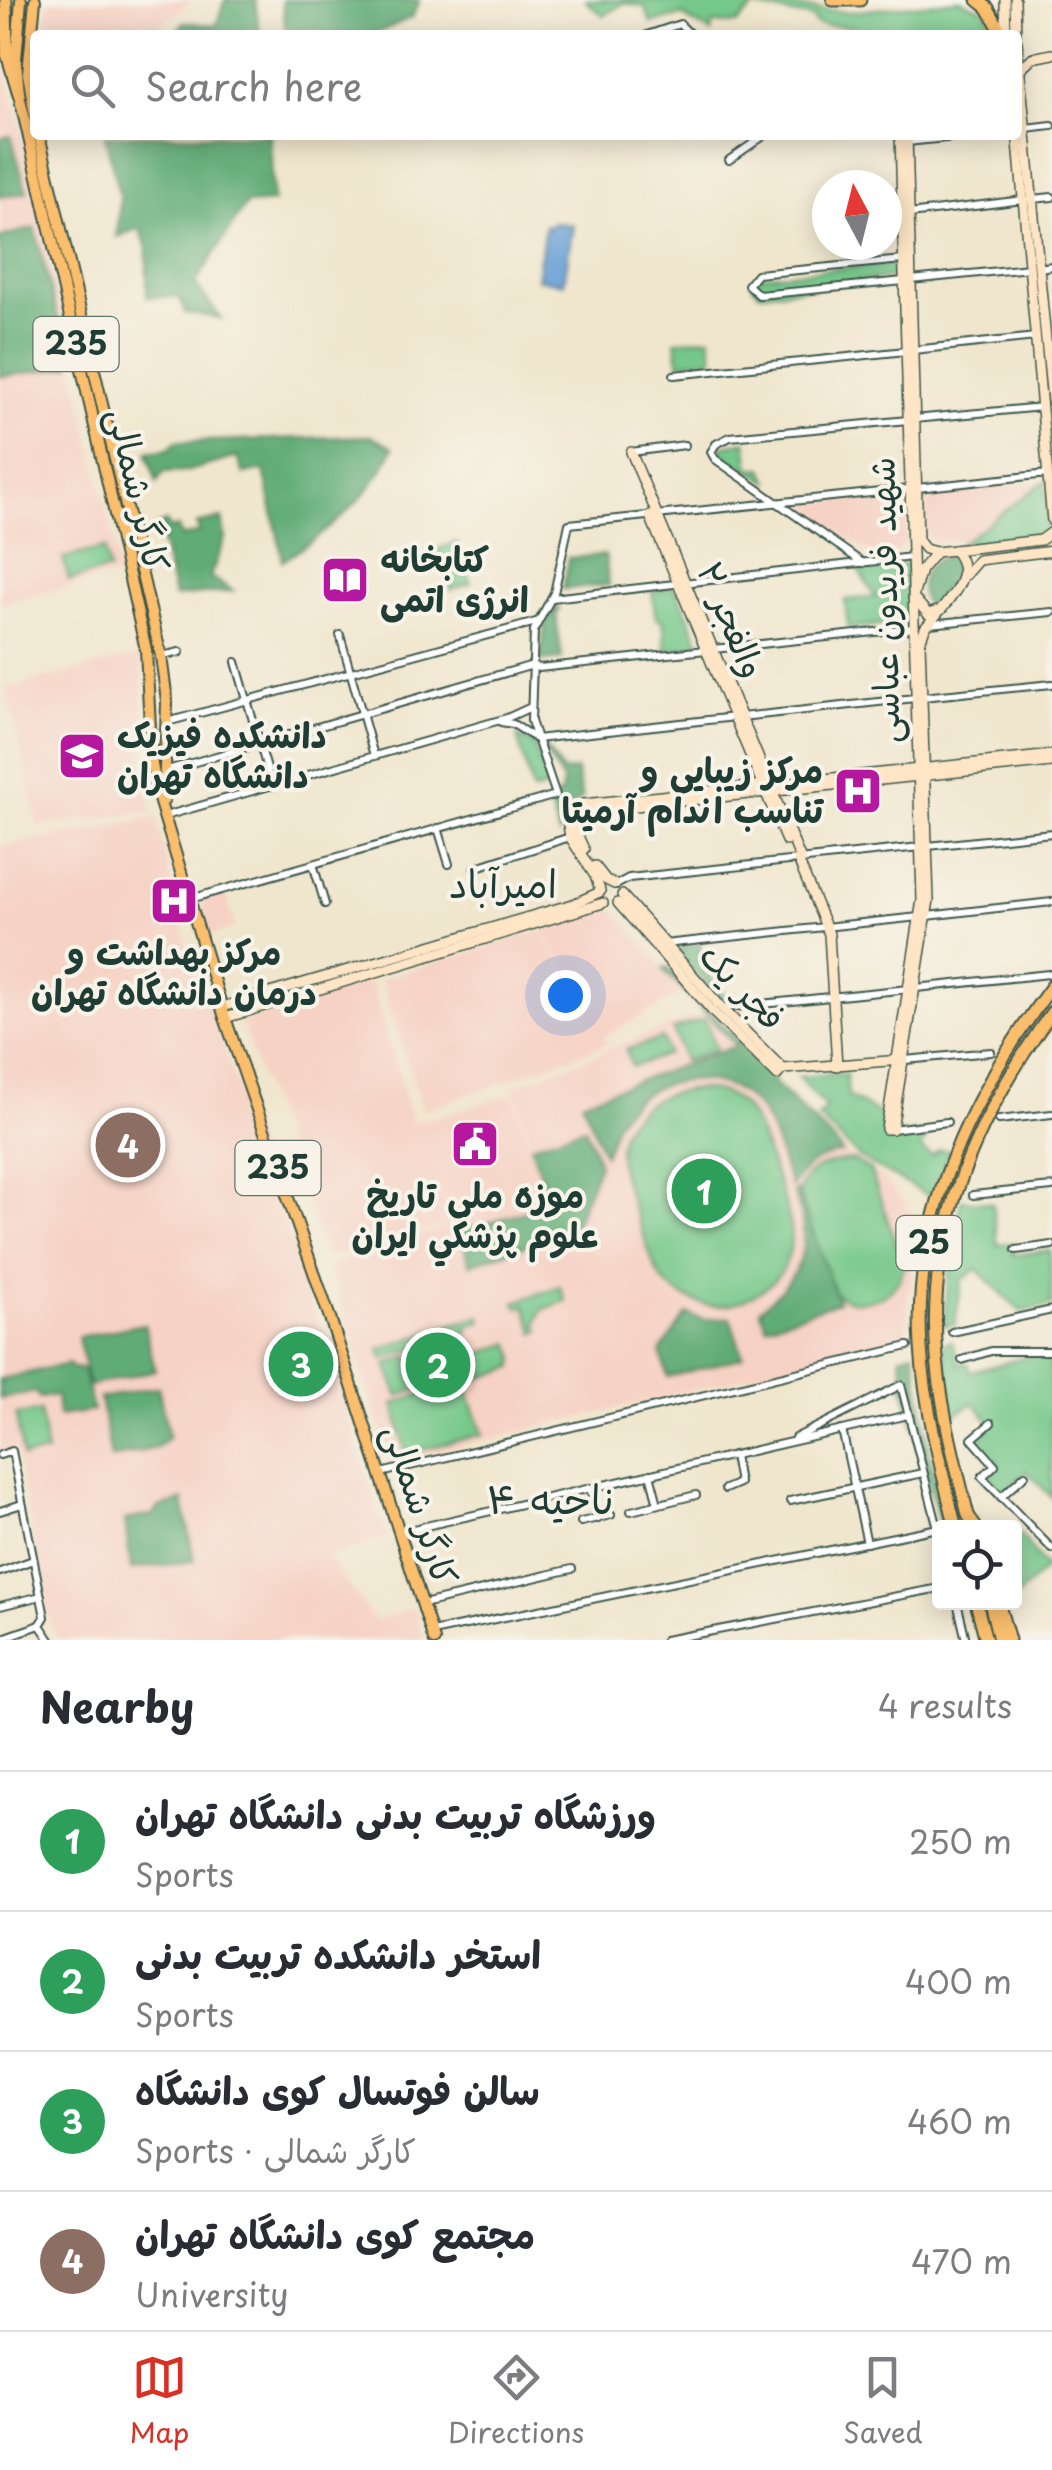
<!DOCTYPE html>
<html lang="en">
<head>
<meta charset="utf-8">
<style>
	:root { --surface:#fff; --page:#f2f2f3; --text:#2b2b33; --muted:#7c7c81; --line:#e1e1e2; --accent:#d93025 }
	body { margin:0; font-family:"Playpen Sans","Playpen Sans Arabic",sans-serif; background:var(--page); color:var(--text) }
	.controls { position:absolute; right:30px; bottom:30px; display:grid; overflow:hidden; border-radius:10px; box-shadow:0 5px 25px #0003 }
	.controls button { width:90px; height:90px; display:grid; place-items:center; padding:0; border:0; border-bottom:2px solid var(--line); background:var(--surface); color:var(--text); font:50px sans-serif }
	.compass { position:absolute; left:812px; top:170px; width:90px; height:90px; border-radius:50%; background:var(--surface); box-shadow:0 5px 25px #0003; rotate:353deg }
	.you { position:absolute; left:565px; top:995px; width:35px; height:35px; margin:-25px; border:8px solid #fff; border-radius:50%; background:#1a73e8; box-shadow:0 0 0 15px #1a73e833 }
	.badge { display:grid; place-items:center; width:65px; height:65px; border-radius:50%; background:var(--accent); color:#fff; font-size:32px; font-weight:700 }
	.pin { position:absolute; translate:-50% -50%; border:5px solid #fff; box-shadow:0 2px 10px #0006 }
	.list { margin:0; padding:0; list-style:none }
	h2 { display:flex; justify-content:space-between; align-items:center; height:130px; margin:0; padding:0 40px; font-size:42px }
	h2 small { font-size:32px; font-weight:400; color:var(--muted) }
	.list li { display:grid; grid-template-columns:65px 1fr auto; gap:30px; align-items:center; box-sizing:border-box; height:140px; padding:0 40px; border-top:2px solid var(--line) }
	.list b { display:block; font-size:38px; white-space:nowrap }
	.list p { margin:0; font-size:32px; white-space:nowrap; color:var(--muted) }
	.list em { font-size:32px; font-style:normal; color:var(--muted) }
	.icon { flex:none; width:55px; height:55px; fill:none; stroke:currentColor; stroke-width:2; stroke-linecap:round; stroke-linejoin:round }
	.map { position:relative; flex:none; width:1052px; height:1640px; overflow:hidden }
	.search { position:absolute; background:var(--surface); box-shadow:0 5px 25px #0003; left:30px; right:30px; top:30px; height:110px; display:flex; align-items:center; gap:25px; box-sizing:border-box; padding:0 35px; border-radius:10px; color:var(--muted); font-size:38px }
	.sheet { height:690px; background:var(--surface) }
	nav { display:flex; justify-content:space-around; align-items:center; box-sizing:border-box; height:140px; border-top:2px solid var(--line); background:var(--surface); font-size:28px; color:var(--muted) }
	nav a { display:grid; justify-items:center; gap:5px }
	nav .on { color:var(--accent) }
	.map>svg:first-child { display:block }
	.built { fill:#f6d2c4 }
	.green { fill:#75c78a; stroke:#4a825f; stroke-width:2.5 }
	.forest { fill:#60ac76; stroke:#407455; stroke-width:2.5 }
	.water { fill:#659dd4; stroke:#426d84; stroke-width:2.5 }
	.lines { fill:none; stroke-linecap:round; stroke-linejoin:round }
	.street-casing { stroke:#3e564b; stroke-width:10 }
	.secondary-casing { stroke:#3e564b; stroke-width:12 }
	.primary-casing { stroke:#3e564b; stroke-width:14 }
	.highway-casing { stroke:#3e564b; stroke-width:15 }
	.street { stroke:#fff; stroke-width:6 }
	.secondary { stroke:#fde5c5; stroke-width:9 }
	.primary { stroke:#fabe6d; stroke-width:10 }
	.highway { stroke:#fabe6d; stroke-width:11 }
	.labels { text-anchor:middle; stroke-width:8; stroke-linejoin:round; paint-order:stroke }
	.shield { fill:#f7f3e8; stroke:#60746a; stroke-width:2.5 }
	.shield-label { font-size:32px; font-weight:bold; fill:#1f3d34 }
	.street-label { font-size:35px; fill:#1f3d34; stroke:#f7f3e8 }
	.poi-label { font-size:35px; font-weight:bold; fill:#1f3d34; stroke:#f7f3e8; text-anchor:start }
	.neighbourhood-label { font-size:38px; fill:#1f3d34; stroke:#f7f3e8 }
	.quarter-label { font-size:40px; fill:#1f3d34; stroke:#f7f3e8 }
</style>
</head>
<body>
<div class="map">
<svg width="1052" height="1640" viewBox="0 0 1052 1640">
	<rect width="100%" height="100%" fill="#f7f3e8"/>
	<filter id="ink" filterUnits="userSpaceOnUse"><feTurbulence type="fractalNoise" baseFrequency=".01" numOctaves="2"/><feDisplacementMap in="SourceGraphic" scale="20" xChannelSelector="R" yChannelSelector="G"/><feConvolveMatrix kernelMatrix="1 2 1 2 8 2 1 2 1" color-interpolation-filters="sRGB"/></filter>
	<filter id="wash" filterUnits="userSpaceOnUse"><feTurbulence type="fractalNoise" baseFrequency=".0048" numOctaves="4" result="noise"/><feDisplacementMap in="SourceGraphic" scale="40" xChannelSelector="R" yChannelSelector="G"/><feGaussianBlur stdDeviation="2.25" result="paint"/><feColorMatrix in="noise" values="0 0 0 0 0 0 0 0 0 0 0 0 0 0 0 0 0 1.4 0 .05"/><feComposite in="paint" operator="in"/></filter>
	<g filter="url(#wash)">
		<rect width="100%" height="100%" fill="#f0e6cd"/>
		<g class="built">
			<polygon points="49,0 191,0 150,35 42,35"/>
			<polygon points="0,46 121,574 0,604"/>
			<polygon points="1045,481 966,540 934,543 933,538 928,537 925,493"/>
			<polygon points="903,494 906,498 907,544 899,545 900,551 873,554 798,505"/>
			<polygon points="142,655 144,772 152,811 38,826 6,688"/>
			<polygon points="156,817 185,936 292,1245 387,1537 328,1557 375,1621 414,1607 423,1640 59,1640 49,1619 15,1448 0,1453 0,847"/>
			<polygon points="226,894 235,928 210,936 201,901"/>
			<polygon points="613,909 684,992 604,1037 608,1044 423,1111 381,979 540,931 582,1000 542,930"/>
			<polygon points="370,981 413,1123 514,1094 545,1193 514,1086 703,1013 853,1158 887,1182 920,1223 908,1298 907,1338 391,1463 329,1266 487,1212 327,1259 240,1021"/>
		</g>
		<g class="green">
			<path d="M 585,0 L 764,0 L 805,8 L 850,12 L 959,0 L 983,9 L 1000,35 L 871,35 L 856,27 L 820,25 L 815,23 L 814,18 L 754,7 L 737,24 L 713,24 L 711,33 C 701,24 691,24 682,15 L 651,23 L 645,7 L 624,3 L 603,16 Z"/>
			<polygon points="894,263 899,272 890,278 760,293 752,285 758,276"/>
			<polygon points="710,337 713,359 679,363 676,341"/>
			<polygon points="746,441 750,469 763,468 769,482 720,453 721,447"/>
			<polygon points="1045,481 1049,532 959,545"/>
			<polygon points="457,542 471,583 451,590 437,549"/>
			<polygon points="104,548 109,570 69,580 63,558"/>
			<polygon points="909,564 910,623 848,628 845,600 875,597 858,569"/>
			<polygon points="676,587 701,646 666,650 663,620 656,618 652,591"/>
			<polygon points="517,737 533,742 549,787 533,792"/>
			<polygon points="705,1019 716,1050 684,1061 673,1029"/>
			<polygon points="662,1038 668,1054 632,1067 626,1050"/>
			<polygon points="846,1073 848,1096 886,1118 883,1127 888,1139 894,1135 929,1133 921,1149 932,1156 939,1150 949,1150 934,1199 860,1158 818,1117 826,1108 798,1077"/>
			<path d="M 701,1089 C 714,1090 726,1092 736,1100 C 755,1114 761,1138 769,1159 C 785,1203 812,1257 762,1290 C 750,1298 734,1305 719,1306 C 701,1306 677,1296 664,1282 C 652,1267 647,1243 640,1226 C 632,1203 619,1177 619,1152 C 619,1109 664,1090 701,1089 Z"/>
			<path d="M 853,1160 L 870,1170 L 904,1265 C 901,1297 857,1313 834,1292 L 799,1193 C 804,1167 829,1162 853,1160 Z"/>
			<polygon points="961,1200 992,1203 998,1245 1012,1243 1014,1255 1050,1250 1052,1305 1021,1312 977,1269 962,1280 955,1324 944,1326 952,1246"/>
			<polygon points="560,1286 566,1301 542,1310 537,1323 540,1331 535,1333 525,1306 518,1308 515,1302"/>
			<polygon points="480,1315 482,1321 466,1327 468,1332 463,1334 468,1349 473,1348 476,1355 510,1343 515,1356 514,1367 470,1382 450,1325"/>
			<polygon points="447,1326 451,1336 383,1359 380,1349"/>
			<polygon points="952,1341 959,1364 968,1363 970,1372 1030,1356 1050,1357 1052,1498 1027,1471 1002,1494 986,1478 999,1464 976,1441 993,1425 974,1403 952,1416 944,1343"/>
			<polygon points="321,1347 327,1367 281,1381 275,1360"/>
			<polygon points="409,1356 421,1388 398,1396 387,1364"/>
			<polygon points="463,1379 483,1434 406,1454 394,1404"/>
			<polygon points="40,1411 47,1453 23,1457 16,1415"/>
			<polygon points="1013,1525 1046,1568 1015,1598 1014,1528 1002,1527"/>
		</g>
		<g class="forest">
			<polygon points="225,0 255,0 260,35 191,35 179,29 184,22 216,26"/>
			<polygon points="282,0 419,0 419,2 412,17 373,35 286,35"/>
			<polygon points="105,135 270,135 273,202 246,204 195,284 221,318 185,313 180,297 147,297 147,246 139,228 117,237 120,198"/>
			<polygon points="11,136 27,192 0,197 0,138"/>
			<polygon points="35,228 70,366 0,377 0,237"/>
			<path d="M 371,436 L 393,448 C 374,496 325,534 283,561 L 264,470 L 244,474 L 237,457 L 188,471 L 163,472 L 157,482 L 147,452 L 169,449 L 176,442 Z"/>
			<polygon points="222,518 225,538 210,577 233,591 174,597 158,526 166,522 170,529 178,527 181,537 199,533 197,524"/>
			<polygon points="605,555 609,585 563,589 568,558"/>
			<path d="M 948,557 L 961,566 L 932,606 L 927,607 C 914,587 923,560 948,557 Z"/>
			<polygon points="555,608 559,609 556,616 562,659 541,661 544,627"/>
			<polygon points="544,746 563,772 576,770 582,799 568,808 559,834 549,803 561,793 563,781 542,747"/>
			<polygon points="700,943 703,967 729,999 721,1001 674,949"/>
			<path d="M 667,967 L 774,1077 L 771,1080 L 835,1142 L 842,1153 C 818,1156 804,1166 791,1187 C 781,1164 777,1137 763,1115 C 733,1066 649,1071 618,1119 C 612,1129 609,1144 604,1155 L 582,1101 L 736,1046 L 663,969 Z"/>
			<polygon points="585,1127 599,1164 572,1230 470,1264 460,1232 549,1203 531,1145"/>
			<path d="M 797,1190 L 838,1302 L 766,1326 L 760,1309 C 803,1275 815,1244 793,1192 Z"/>
			<polygon points="687,1314 705,1320 730,1317 743,1357 668,1377 660,1352"/>
			<polygon points="144,1324 155,1370 89,1386 78,1337"/>
			<polygon points="914,1352 930,1454 949,1527 940,1527 902,1380 905,1377 900,1356"/>
			<polygon points="69,1364 72,1368 83,1369 93,1411 58,1416 56,1395 39,1398 36,1392 0,1399 0,1379"/>
			<polygon points="158,1387 169,1437 156,1448 111,1458 100,1398"/>
			<polygon points="183,1500 194,1561 131,1569 125,1520 153,1515 157,1508"/>
		</g>
		<polygon class="water" points="552,222 573,225 564,283 537,279 545,225 550,226"/>
	</g>
	<g filter="url(#ink)">
		<g class="lines">
			<g class="street-casing">
				<g id="street">
					<polyline points="647,35 680,24 691,35"/>
					<polyline points="1026,129 1052,126"/>
					<polyline points="907,142 975,135"/>
					<polyline points="729,160 765,135"/>
					<polyline points="1033,199 1052,197"/>
					<polyline points="909,214 1023,200"/>
					<polyline points="903,260 757,274 748,285 759,295 904,281"/>
					<polyline points="1039,268 1052,266"/>
					<polyline points="911,280 1029,268"/>
					<polyline points="913,350 1036,337"/>
					<polyline points="674,375 906,351"/>
					<polyline points="914,419 1042,407"/>
					<polyline points="631,452 685,445"/>
					<polyline points="917,488 1048,474"/>
					<polyline points="863,563 715,459 711,452 716,444 730,437 908,420"/>
					<polyline points="552,598 912,557"/>
					<polyline points="929,624 1052,612"/>
					<polyline points="340,635 374,756"/>
					<polyline points="713,649 913,628"/>
					<polyline points="162,656 180,652"/>
					<polyline points="236,662 272,786"/>
					<polyline points="922,697 1052,684"/>
					<polyline points="741,717 915,698"/>
					<polyline points="167,722 536,622"/>
					<polyline points="501,722 513,724 535,738"/>
					<polyline points="536,739 735,717"/>
					<polyline points="164,771 533,665 539,668 706,650"/>
					<polyline points="165,816 507,718 531,707"/>
					<polyline points="438,828 449,864"/>
					<polyline points="928,846 1052,833"/>
					<polyline points="313,864 325,904"/>
					<polyline points="474,868 570,837"/>
					<polyline points="616,885 629,878 920,847"/>
					<polyline points="190,899 556,795 531,721 534,630 554,593 569,524 910,489"/>
					<polyline points="927,916 1052,902"/>
					<polyline points="664,944 919,917"/>
					<polyline points="916,988 1049,974"/>
					<polyline points="723,1008 908,989"/>
					<polyline points="905,1060 991,1052"/>
					<polyline points="999,1120 1052,1114"/>
					<polyline points="892,1129 947,1122"/>
					<polyline points="973,1195 1052,1187"/>
					<polyline points="1016,1250 1052,1245"/>
					<polyline points="952,1332 1052,1310"/>
					<polyline points="962,1360 991,1351 1052,1351"/>
					<polyline points="991,1423 972,1439 995,1465 982,1477 1052,1549"/>
					<polyline points="842,1430 867,1543"/>
					<polyline points="795,1438 901,1385 940,1536"/>
					<polyline points="0,1455 12,1451 45,1617 40,1625 50,1640"/>
					<polyline points="381,1473 908,1346"/>
					<polyline points="650,1474 658,1504"/>
					<polyline points="590,1488 598,1519"/>
					<polyline points="725,1489 739,1483 734,1455"/>
					<polyline points="1001,1497 1025,1475"/>
					<polyline points="790,1501 923,1473"/>
					<polyline points="0,1511 22,1504"/>
					<polyline points="631,1511 696,1495"/>
					<polyline points="581,1522 611,1515"/>
					<polyline points="400,1532 908,1415"/>
					<polyline points="0,1572 33,1560"/>
					<polyline points="957,1602 966,1640"/>
					<polyline points="423,1604 572,1569"/>
					<polyline points="0,1606 41,1596"/>
					<polyline points="432,1632 938,1528"/>
					<polyline points="0,1639 40,1625"/>
					<polyline points="665,1640 940,1588"/>
				</g>
			</g>
			<g class="secondary-casing">
				<g id="secondary">
					<polyline points="1005,0 1006,35"/>
					<polyline points="1015,0 1016,35"/>
					<polyline points="1017,42 1052,401"/>
					<polyline points="1020,69 1032,58 1052,54"/>
					<polyline points="1017,131 1052,521"/>
					<polyline points="907,135 918,540 925,549 936,552"/>
					<polyline points="631,452 801,860"/>
					<polyline points="650,516 786,841"/>
					<path d="M 954,550 C 973,572 957,591 941,610 L 928,614 L 913,597 L 921,570 L 936,552 Z"/>
					<polyline points="954,550 1041,540 1052,532"/>
					<polyline points="965,575 978,560 1052,551"/>
					<polyline points="584,849 577,834 576,822 588,811 1052,762"/>
					<polyline points="798,860 829,934 837,1066"/>
					<polyline points="595,866 606,880 614,884"/>
					<polyline points="600,890 595,876 570,837 568,825 572,812 584,804 1052,755"/>
					<polyline points="622,895 722,1008 783,1069 777,1075"/>
					<polyline points="618,903 715,1014 777,1075"/>
					<polyline points="222,1007 573,904 600,892"/>
					<polyline points="225,1018 603,903"/>
					<polyline points="783,1069 902,1060"/>
					<polyline points="892,1129 886,1129 922,900 900,135"/>
					<polyline points="892,1129 929,900 920,642 925,628 938,613"/>
				</g>
			</g>
			<g class="primary-casing">
				<g id="primary">
					<polyline points="21,0 16,60 19,94 146,650 152,765 158,796 225,1018 330,1318 434,1640"/>
					<polyline points="35,116 28,73 35,0"/>
					<polyline points="39,135 161,656 167,701 164,800"/>
				</g>
			</g>
			<g class="highway-casing">
				<g id="highway">
					<polyline points="6,0 7,54 19,94"/>
					<polyline points="833,0 860,0"/>
					<polyline points="978,0 988,8 1003,35"/>
					<path d="M 956,1528 C 941,1468 925,1408 921,1347 C 912,1212 974,1091 1052,986"/>
					<path d="M 976,1528 L 968,1515 C 954,1458 939,1402 936,1343 C 929,1219 982,1110 1052,1012"/>
					<polyline points="976,1602 986,1640"/>
					<polyline points="990,1602 999,1640"/>
					<polyline points="998,1602 1009,1640"/>
				</g>
			</g>
			<use href="#street" class="street"/>
			<use href="#secondary" class="secondary"/>
			<use href="#primary" class="primary"/>
			<use href="#highway" class="highway"/>
		</g>
	</g>
	<defs>
		<g id="library-square" transform="scale(2.5)"><rect x="-9" y="-9" width="18" height="18" rx="4" fill="#b5179e" stroke="#f7f3e8"/><path d="M-6-4Q-3-5.5-.7-3.5V5Q-3 3-6 4ZM6-4Q3-5.5 .7-3.5V5Q3 3 6 4Z" fill="#fff"/></g>
		<g id="university-square" transform="scale(2.5)"><rect x="-9" y="-9" width="18" height="18" rx="4" fill="#b5179e" stroke="#f7f3e8"/><path d="M0-5L7-2L0 1L-7-2ZM-4 1L0 2.5L4 1V4Q0 6-4 4Z" fill="#fff"/></g>
		<g id="hospital-square" transform="scale(2.5)"><rect x="-9" y="-9" width="18" height="18" rx="4" fill="#b5179e" stroke="#f7f3e8"/><path d="M-5-5h3v3.5h4V-5h3V5h-3V1.5h-4V5h-3Z" fill="#fff"/></g>
		<g id="civic-square" transform="scale(2.5)"><rect x="-9" y="-9" width="18" height="18" rx="4" fill="#b5179e" stroke="#f7f3e8"/><path d="M-.6-6.5H3V-4.5H.6V-3L4-1V1h2V6H-6V1h2V-1L-.6-3ZM-1.2 2.5V6h2.4V2.5Z" fill="#fff"/></g>
	</defs>
	<g fill-rule="evenodd">
		<use href="#library-square" x="345" y="580"/>
		<use href="#university-square" x="82" y="756"/>
		<use href="#hospital-square" x="858" y="791"/>
		<use href="#hospital-square" x="174" y="901"/>
		<use href="#civic-square" x="475" y="1144"/>
	</g>
	<g class="labels">
		<g class="shield">
			<rect x="33.5" y="317" width="85" height="54" rx="8"/>
			<rect x="235.5" y="1141" width="85" height="54" rx="8"/>
			<rect x="896.5" y="1216" width="65" height="54" rx="8"/>
		</g>
		<g class="shield-label">
			<text x="76" y="355">235</text>
			<text x="278" y="1179">235</text>
			<text x="929" y="1254">25</text>
		</g>
		<g class="street-label">
			<text transform="translate(138 490) rotate(77)" y="12">کارگر شمالی</text>
			<text transform="translate(885 600) rotate(-91)" y="12">شهید فریدون عباسی</text>
			<text transform="translate(731 620) rotate(67)" y="12">والفجر ۲</text>
			<text transform="translate(742 987) rotate(46)" y="12">فجر یک</text>
			<text transform="translate(420 1505) rotate(72)" y="12">کارگر شمالی</text>
		</g>
		<g class="poi-label">
			<text x="380" y="572">کتابخانه<tspan x="380" dy="40">انرژی اتمی</tspan></text>
			<text x="117" y="748">دانشکده فیزیک<tspan x="117" dy="40">دانشگاه تهران</tspan></text>
			<text x="823" y="783" text-anchor="end">مرکز زیبایی و<tspan x="823" dy="40">تناسب اندام آرمیتا</tspan></text>
			<text x="174" y="965" text-anchor="middle">مرکز بهداشت و<tspan x="174" dy="40">درمان دانشگاه تهران</tspan></text>
			<text x="475" y="1208" text-anchor="middle">موزه ملي تاريخ<tspan x="475" dy="40">علوم پزشكي ايران</tspan></text>
		</g>
		<g class="neighbourhood-label">
			<text x="503" y="898">امیرآباد</text>
		</g>
		<g class="quarter-label">
			<text x="550" y="1514">ناحیه ۴</text>
		</g>
	</g>
</svg>
<div class="controls">
<button><svg class="icon" aria-label="locate" viewBox="0 0 24 24"><circle cx="12" cy="12" r="6"/><path d="M12 2v4M12 18v4M2 12h4M18 12h4"/></svg></button>
</div>
<svg class="compass" viewBox="-18 -18 36 36"><path d="M0-13l5 13h-10z" fill="#e53935"/><path d="M0 13l5-13h-10z" fill="#7c7c81"/></svg>
<div class="you"></div>
<div class="pin badge" style="left:704px;top:1191px;background:#2e9e5b">1</div>
<div class="pin badge" style="left:438px;top:1365px;background:#2e9e5b">2</div>
<div class="pin badge" style="left:301px;top:1364px;background:#2e9e5b">3</div>
<div class="pin badge" style="left:128px;top:1145px;background:#8d6e63">4</div>
<div class="search"><svg class="icon" aria-label="search" viewBox="0 0 24 24"><circle cx="10" cy="10" r="6"/><path d="M15 15l6 6"/></svg>Search here</div>
</div>
<section class="sheet">
<h2>Nearby<small>4 results</small></h2>
<ul class="list">
<li><span class="badge" style="background:#2e9e5b">1</span><div><b>ورزشگاه تربیت بدنی دانشگاه تهران</b><p>Sports</p></div><em>250 m</em></li>
<li><span class="badge" style="background:#2e9e5b">2</span><div><b>استخر دانشکده تربیت بدنی</b><p>Sports</p></div><em>400 m</em></li>
<li><span class="badge" style="background:#2e9e5b">3</span><div><b>سالن فوتسال کوی دانشگاه</b><p>Sports · کارگر شمالی</p></div><em>460 m</em></li>
<li><span class="badge" style="background:#8d6e63">4</span><div><b>مجتمع کوی دانشگاه تهران</b><p>University</p></div><em>470 m</em></li>
</ul>
</section>
<nav>
<a class="on"><svg class="icon" aria-label="map" viewBox="0 0 24 24"><path d="M3 6l6-2 6 2 6-2v14l-6 2-6-2-6 2zM9 4v14M15 6v14"/></svg>Map</a>
<a><svg class="icon" aria-label="directions" viewBox="0 0 24 24"><path d="M12 3l9 9-9 9-9-9zM9 14v-3h6M13 9l2 2-2 2"/></svg>Directions</a>
<a><svg class="icon" aria-label="saved" viewBox="0 0 24 24"><path d="M7 4h10v16l-5-4-5 4z"/></svg>Saved</a>
</nav>
</body>
</html>
